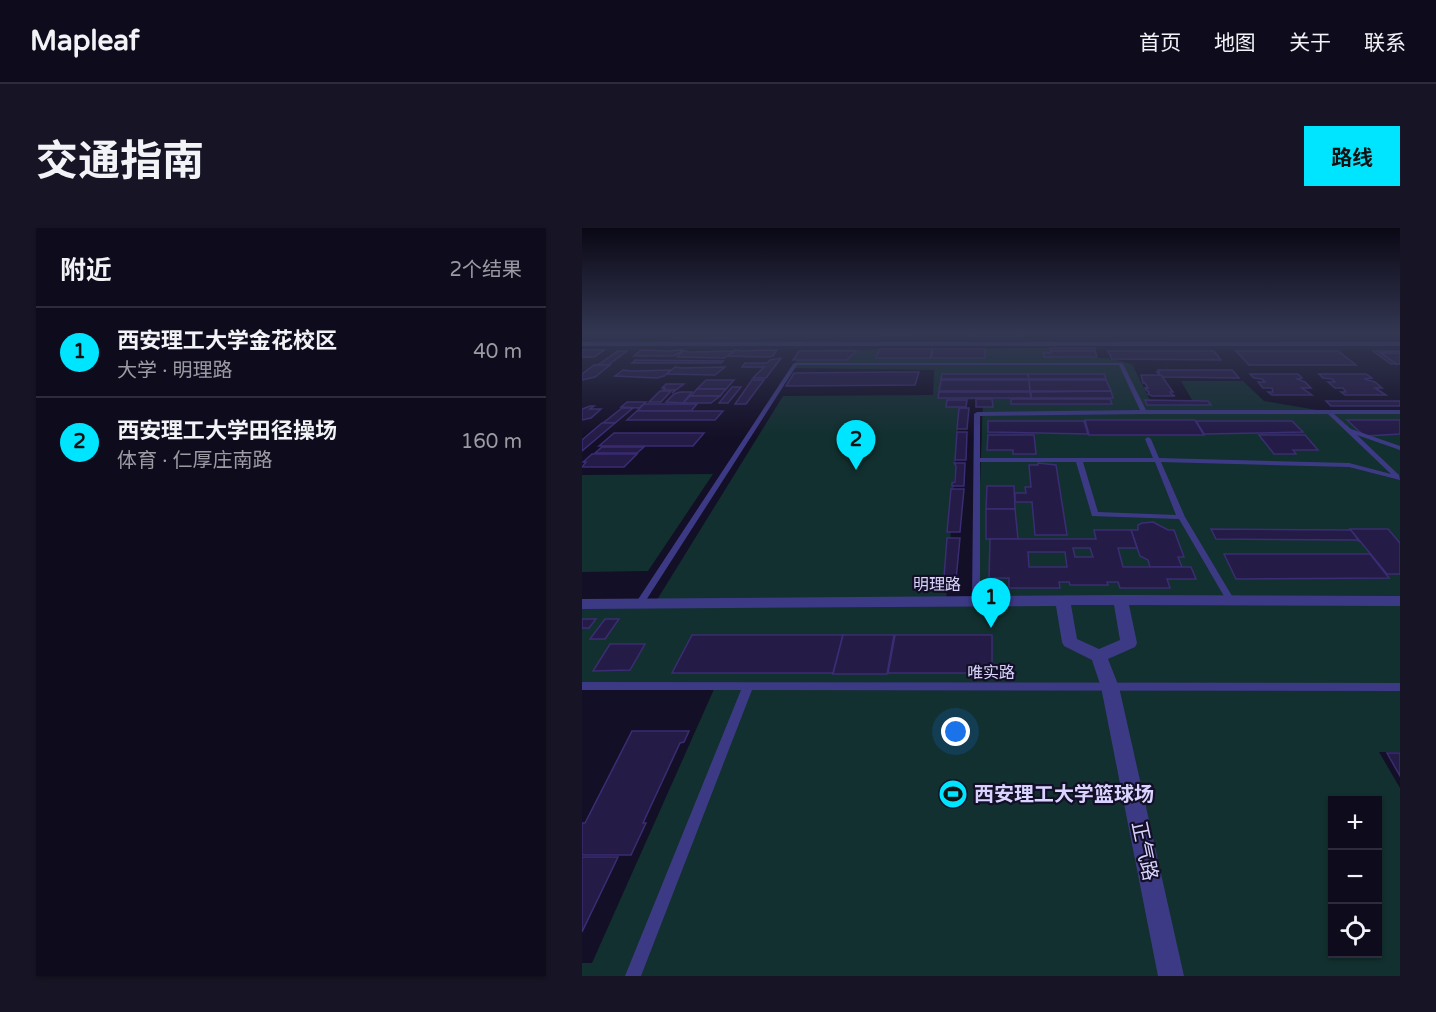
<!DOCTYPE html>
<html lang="zh">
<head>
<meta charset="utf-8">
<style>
	:root { --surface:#0e0b1c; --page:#171425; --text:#f1f3f6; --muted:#9b9ba3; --line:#2e2b3b; --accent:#00e5ff }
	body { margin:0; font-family:"Varela Round","Noto Sans SC",sans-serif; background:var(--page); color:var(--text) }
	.controls { position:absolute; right:18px; bottom:18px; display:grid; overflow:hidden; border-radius:0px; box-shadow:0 2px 4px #0004 }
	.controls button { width:54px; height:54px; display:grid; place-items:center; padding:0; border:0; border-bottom:2px solid var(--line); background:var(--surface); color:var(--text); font:30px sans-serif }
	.you { position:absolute; left:374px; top:504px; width:21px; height:21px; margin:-15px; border:4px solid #fff; border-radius:50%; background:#1a73e8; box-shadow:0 0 0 9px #1a73e833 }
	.badge { display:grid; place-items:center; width:39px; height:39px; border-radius:50%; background:var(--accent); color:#111; font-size:20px; font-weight:700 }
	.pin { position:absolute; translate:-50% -50px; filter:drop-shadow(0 2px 3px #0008) }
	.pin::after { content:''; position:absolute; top:32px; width:21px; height:18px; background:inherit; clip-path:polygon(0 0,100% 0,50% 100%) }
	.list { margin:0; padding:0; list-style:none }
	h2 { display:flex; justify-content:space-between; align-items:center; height:78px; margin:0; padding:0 24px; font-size:26px }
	h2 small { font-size:20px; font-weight:400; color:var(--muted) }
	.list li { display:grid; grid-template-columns:39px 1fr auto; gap:18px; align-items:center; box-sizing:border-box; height:90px; padding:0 24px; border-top:2px solid var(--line) }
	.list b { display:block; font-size:22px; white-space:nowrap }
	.list p { margin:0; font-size:20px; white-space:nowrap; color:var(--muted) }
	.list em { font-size:20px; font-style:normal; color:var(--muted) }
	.icon { flex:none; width:33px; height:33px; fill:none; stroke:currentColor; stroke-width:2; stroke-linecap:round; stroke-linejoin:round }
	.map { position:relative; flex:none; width:818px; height:748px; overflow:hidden; border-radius:0px }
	header { display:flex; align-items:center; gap:36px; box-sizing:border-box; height:84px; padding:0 30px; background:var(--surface); border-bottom:2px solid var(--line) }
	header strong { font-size:28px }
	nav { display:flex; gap:33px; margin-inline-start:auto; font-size:21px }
	.intro { display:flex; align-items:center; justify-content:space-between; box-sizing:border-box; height:144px; padding:0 36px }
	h1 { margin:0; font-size:42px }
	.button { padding:15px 27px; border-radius:0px; background:var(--accent); color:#111; font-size:21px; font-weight:700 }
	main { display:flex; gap:36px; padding:0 36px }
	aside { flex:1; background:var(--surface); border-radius:0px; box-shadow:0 2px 4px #0004 }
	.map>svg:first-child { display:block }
	.green { fill:#12302f; fill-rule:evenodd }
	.building { fill:#241b47; stroke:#3b2d73; stroke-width:1.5; fill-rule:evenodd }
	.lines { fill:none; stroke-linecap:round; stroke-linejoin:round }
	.service { fill:#3d3a85; fill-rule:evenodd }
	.minor { fill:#3d3a85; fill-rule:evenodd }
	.tertiary { fill:#3d3a85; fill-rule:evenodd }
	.labels { text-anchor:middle; stroke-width:4.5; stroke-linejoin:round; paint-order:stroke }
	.street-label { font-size:16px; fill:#d9d4ff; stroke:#130f26 }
	.near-poi-label { font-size:20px; font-weight:bold; fill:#d9d4ff; stroke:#130f26; text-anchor:start }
	.near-street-label { font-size:20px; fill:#d9d4ff; stroke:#130f26 }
</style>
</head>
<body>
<header>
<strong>Mapleaf</strong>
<nav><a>首页</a><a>地图</a><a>关于</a><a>联系</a></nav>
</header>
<div class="intro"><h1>交通指南</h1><a class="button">路线</a></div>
<main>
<aside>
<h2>附近<small>2个结果</small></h2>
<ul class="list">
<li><span class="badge">1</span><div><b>西安理工大学金花校区</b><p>大学 · 明理路</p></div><em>40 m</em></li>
<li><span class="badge">2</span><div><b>西安理工大学田径操场</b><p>体育 · 仁厚庄南路</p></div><em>160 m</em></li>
</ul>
</aside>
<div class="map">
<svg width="818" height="748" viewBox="0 0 818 748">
	<rect width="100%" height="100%" fill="#130f26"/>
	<g class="green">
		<polygon points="475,120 477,129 525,130 550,136 568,172 610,172 599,153 661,153 682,173 747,184 818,183 818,375 394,373 401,171 378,172 364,374 73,375 201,168 351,167 352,142 210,140 221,122"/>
		<polygon points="131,246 66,343 0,344 0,247"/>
		<path d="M 818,376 L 818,524 L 797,524 L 818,560 L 818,748 L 0,748 L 0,735 L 10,735 L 133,459 L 0,459 L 0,377 ZM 750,572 L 796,572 L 796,726 L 750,726 Z"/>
	</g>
	<g class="building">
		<polygon points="19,105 81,105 75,109 13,109"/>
		<polygon points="97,105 141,105 136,110 91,110"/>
		<polygon points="141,105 179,105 174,110 137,110"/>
		<polygon points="179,105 210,105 207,109 176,109"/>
		<polygon points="227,105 341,105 341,107 224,109"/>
		<polygon points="402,105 446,105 446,108 384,108"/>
		<polygon points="469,105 534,105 535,108 470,108"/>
		<polygon points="573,105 692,105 695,108 588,108"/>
		<polygon points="468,120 513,120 513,123 469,123"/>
		<polygon points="298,121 350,121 348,130 294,130"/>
		<polygon points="351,121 403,121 403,130 349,130"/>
		<polygon points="0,122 22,122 12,129 0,129"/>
		<polygon points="59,122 86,123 102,122 92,128 52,128"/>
		<polygon points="153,122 160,123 195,122 191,128 186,129 147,128"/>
		<polygon points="36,123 45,123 26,137 16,137"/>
		<polygon points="101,123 108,124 152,123 142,130 95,129"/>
		<polygon points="217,123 274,123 265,132 211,132"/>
		<polygon points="469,123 513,123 515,129 462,129 461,125 469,125"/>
		<polygon points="526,123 632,123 639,132 530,131"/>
		<polygon points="654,123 756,123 774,137 667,137"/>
		<polygon points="791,123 818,123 798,125 815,136 809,136"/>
		<polygon points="799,125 818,125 818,136 815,136"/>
		<polygon points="199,130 184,150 171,150 182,139 160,139 163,135 185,135 188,132"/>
		<polygon points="53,132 141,133 139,135 50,135"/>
		<polygon points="12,137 28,137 13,149 0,152 0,146"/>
		<polygon points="93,139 100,140 143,139 133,147 85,146"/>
		<polygon points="41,142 49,143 89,142 82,148 75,150 33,148"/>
		<polygon points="576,142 650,142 657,150 580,149 575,144 577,144"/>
		<polygon points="318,144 337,144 333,157 204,158 212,145"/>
		<polygon points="360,146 446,146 447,151 359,151"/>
		<polygon points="446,146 522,146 524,151 447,151"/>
		<polygon points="668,146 716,146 720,150 715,151 723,154 729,160 720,160 730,167 690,167 686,164 691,164 690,160 681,160 676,154 683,154 680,151 672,150"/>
		<polygon points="737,146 784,146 790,150 782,151 793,154 800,160 793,160 804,167 763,167 759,164 764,164 761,160 753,160 746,154 753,154 750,151 741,150"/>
		<polygon points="559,147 579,147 591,164 588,164 589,166 593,168 570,168 566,166 567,164 564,162 563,160 566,160 563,155 561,155"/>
		<polygon points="124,152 152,152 144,161 115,161"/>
		<polygon points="170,152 182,152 164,176 153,176"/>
		<polygon points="359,152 447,152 448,163 357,163"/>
		<polygon points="447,152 524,152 529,163 448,163"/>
		<polygon points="84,156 102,156 90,165 93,162 81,162 83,160 80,160"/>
		<polygon points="150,159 159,159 146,175 137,175"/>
		<polygon points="115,161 144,161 138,168 109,168"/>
		<polygon points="78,163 89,163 79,174 67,174"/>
		<polygon points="529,163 531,170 449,170 449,164"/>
		<polygon points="98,164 110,164 101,175 84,174 92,166"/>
		<polygon points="357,164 448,164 449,170 356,170"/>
		<polygon points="108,168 138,168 129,175 101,175"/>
		<polygon points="394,171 410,171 411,179 394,179"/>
		<polygon points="429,171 528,171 530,176 429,176"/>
		<polygon points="365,172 385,172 384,179 364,179"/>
		<polygon points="563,172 626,173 629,177 565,177"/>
		<polygon points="744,173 818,173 818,178 749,178"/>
		<polygon points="45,174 64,174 57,180 39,179"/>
		<polygon points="62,176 115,176 109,183 55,183"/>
		<polygon points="8,178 12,178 8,181 19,181 9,190 0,192 0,181"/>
		<polygon points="40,180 51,180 33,195 21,195"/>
		<polygon points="377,180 387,180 385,201 375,201"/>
		<polygon points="55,183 141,183 133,192 45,192"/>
		<polygon points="503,192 613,192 622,207 507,207"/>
		<polygon points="765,192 818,192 818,206 785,208 779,205"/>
		<polygon points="406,193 502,193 506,206 406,204"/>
		<polygon points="614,193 710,193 721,204 622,206"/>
		<polygon points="20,195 33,195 0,223 0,212"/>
		<polygon points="375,204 385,204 384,232 373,232"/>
		<polygon points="32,205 122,205 111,218 17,218"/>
		<polygon points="406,207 452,207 454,226 431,226 431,222 405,222"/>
		<polygon points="677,207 723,207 736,222 711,222 714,226 692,226"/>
		<polygon points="20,219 62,219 55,225 13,225"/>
		<polygon points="10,226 55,226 42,239 0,239 4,234 1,234"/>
		<polygon points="372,235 383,235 382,258 370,258 370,255 373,254 374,238"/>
		<polygon points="456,235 474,237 485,307 453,307 450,274 433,274 433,265 444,265 443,259 449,259 447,237 456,237"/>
		<polygon points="405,258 432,258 433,281 404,281"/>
		<polygon points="369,261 382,261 378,304 365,304"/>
		<polygon points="404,281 433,281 436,311 404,311"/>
		<polygon points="571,294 586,302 592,302 602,329 596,329 600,339 568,339 566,332 558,328 549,302 556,302 556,297 560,295"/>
		<polygon points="629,301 769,302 778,314 775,312 634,311"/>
		<polygon points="768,301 806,301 818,315 818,346 805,346"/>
		<path d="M 512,302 L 549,302 L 555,320 L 536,320 L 541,339 L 609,339 L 614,351 L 585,351 L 588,360 L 538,360 L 536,354 L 525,354 L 526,357 L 488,357 L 487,354 L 477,354 L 478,360 L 427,360 L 427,350 L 407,350 L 408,311 L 514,311 ZM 491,320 L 508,320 L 511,329 L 493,329 ZM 446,324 L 483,324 L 485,339 L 447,339 Z"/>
		<polygon points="365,310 378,310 373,362 361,362"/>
		<polygon points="642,326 788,326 807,350 654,351"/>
		<polygon points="0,391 14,391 7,400 0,400"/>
		<polygon points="23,391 37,391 23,411 8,411"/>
		<polygon points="110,407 261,407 251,445 90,445"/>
		<polygon points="261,407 312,407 305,446 251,446"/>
		<polygon points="313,407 410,407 410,445 306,445"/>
		<polygon points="28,416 63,416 48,442 11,443"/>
		<polygon points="50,503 107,503 102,514 98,515 61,595 64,595 49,627 0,627 0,595 3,595"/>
		<polygon points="805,525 818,525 818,548"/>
		<polygon points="0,629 36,629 0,704"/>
	</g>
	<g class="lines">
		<g class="service">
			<path d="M 213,135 L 539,135 L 541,136 L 564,182 L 818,182 L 818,186 L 752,186 L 769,201 L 818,218 L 818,222 L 775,207 L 817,247 L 818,252 L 767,239 L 579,234 L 603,289 L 653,373 L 649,376 L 646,375 L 597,291 L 510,288 L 494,234 L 398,234 L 398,373 L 394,376 L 390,373 L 392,186 L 395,184 L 558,182 L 537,137 L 215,137 L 61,377 L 55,377 L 53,375 L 55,373 L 211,136 ZM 562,186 L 746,186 L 809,246 L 767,235 L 577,230 L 569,211 L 566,209 L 563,211 L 571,230 L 398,230 L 398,188 ZM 501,234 L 573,234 L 594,287 L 516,284 Z"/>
			<polygon points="0,454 818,455 818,463 170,462 59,748 43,748 159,462 0,462"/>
		</g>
		<path class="minor" d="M 538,367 L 818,368 L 818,378 L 547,377 L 555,415 L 553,419 L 526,431 L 537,459 L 602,748 L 576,748 L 519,459 L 510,432 L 482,418 L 480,414 L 474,378 L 0,381 L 0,371 ZM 489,377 L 532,377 L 538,412 L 517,421 L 495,411 Z"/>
		<rect class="tertiary" x="0" y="114" width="818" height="4"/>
	</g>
	<linearGradient id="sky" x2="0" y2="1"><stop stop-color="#0a0815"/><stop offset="0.5" stop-color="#333752"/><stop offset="1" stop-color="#333752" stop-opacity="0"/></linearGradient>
	<rect width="818" height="210" fill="url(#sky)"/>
	<defs>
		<g id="stadium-disc" transform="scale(1.5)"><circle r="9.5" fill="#00e5ff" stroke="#130f26"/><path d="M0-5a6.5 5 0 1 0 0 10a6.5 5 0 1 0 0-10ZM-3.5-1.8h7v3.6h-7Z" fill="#111"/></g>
	</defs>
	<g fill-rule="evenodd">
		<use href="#stadium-disc" x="371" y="566"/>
	</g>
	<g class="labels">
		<g class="street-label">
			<text x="355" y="362">明理路</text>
			<text x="409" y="450">唯实路</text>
		</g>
		<g class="near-poi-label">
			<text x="392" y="573">西安理工大学篮球场</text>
		</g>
		<g class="near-street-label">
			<text transform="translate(563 623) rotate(78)" y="7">正气路</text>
		</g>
	</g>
</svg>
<div class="controls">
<button>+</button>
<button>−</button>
<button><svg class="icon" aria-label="locate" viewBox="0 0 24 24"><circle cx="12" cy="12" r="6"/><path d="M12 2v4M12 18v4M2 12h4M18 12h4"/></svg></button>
</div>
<div class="you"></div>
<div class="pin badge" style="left:409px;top:400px">1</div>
<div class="pin badge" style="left:274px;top:242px">2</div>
</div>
</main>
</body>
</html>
